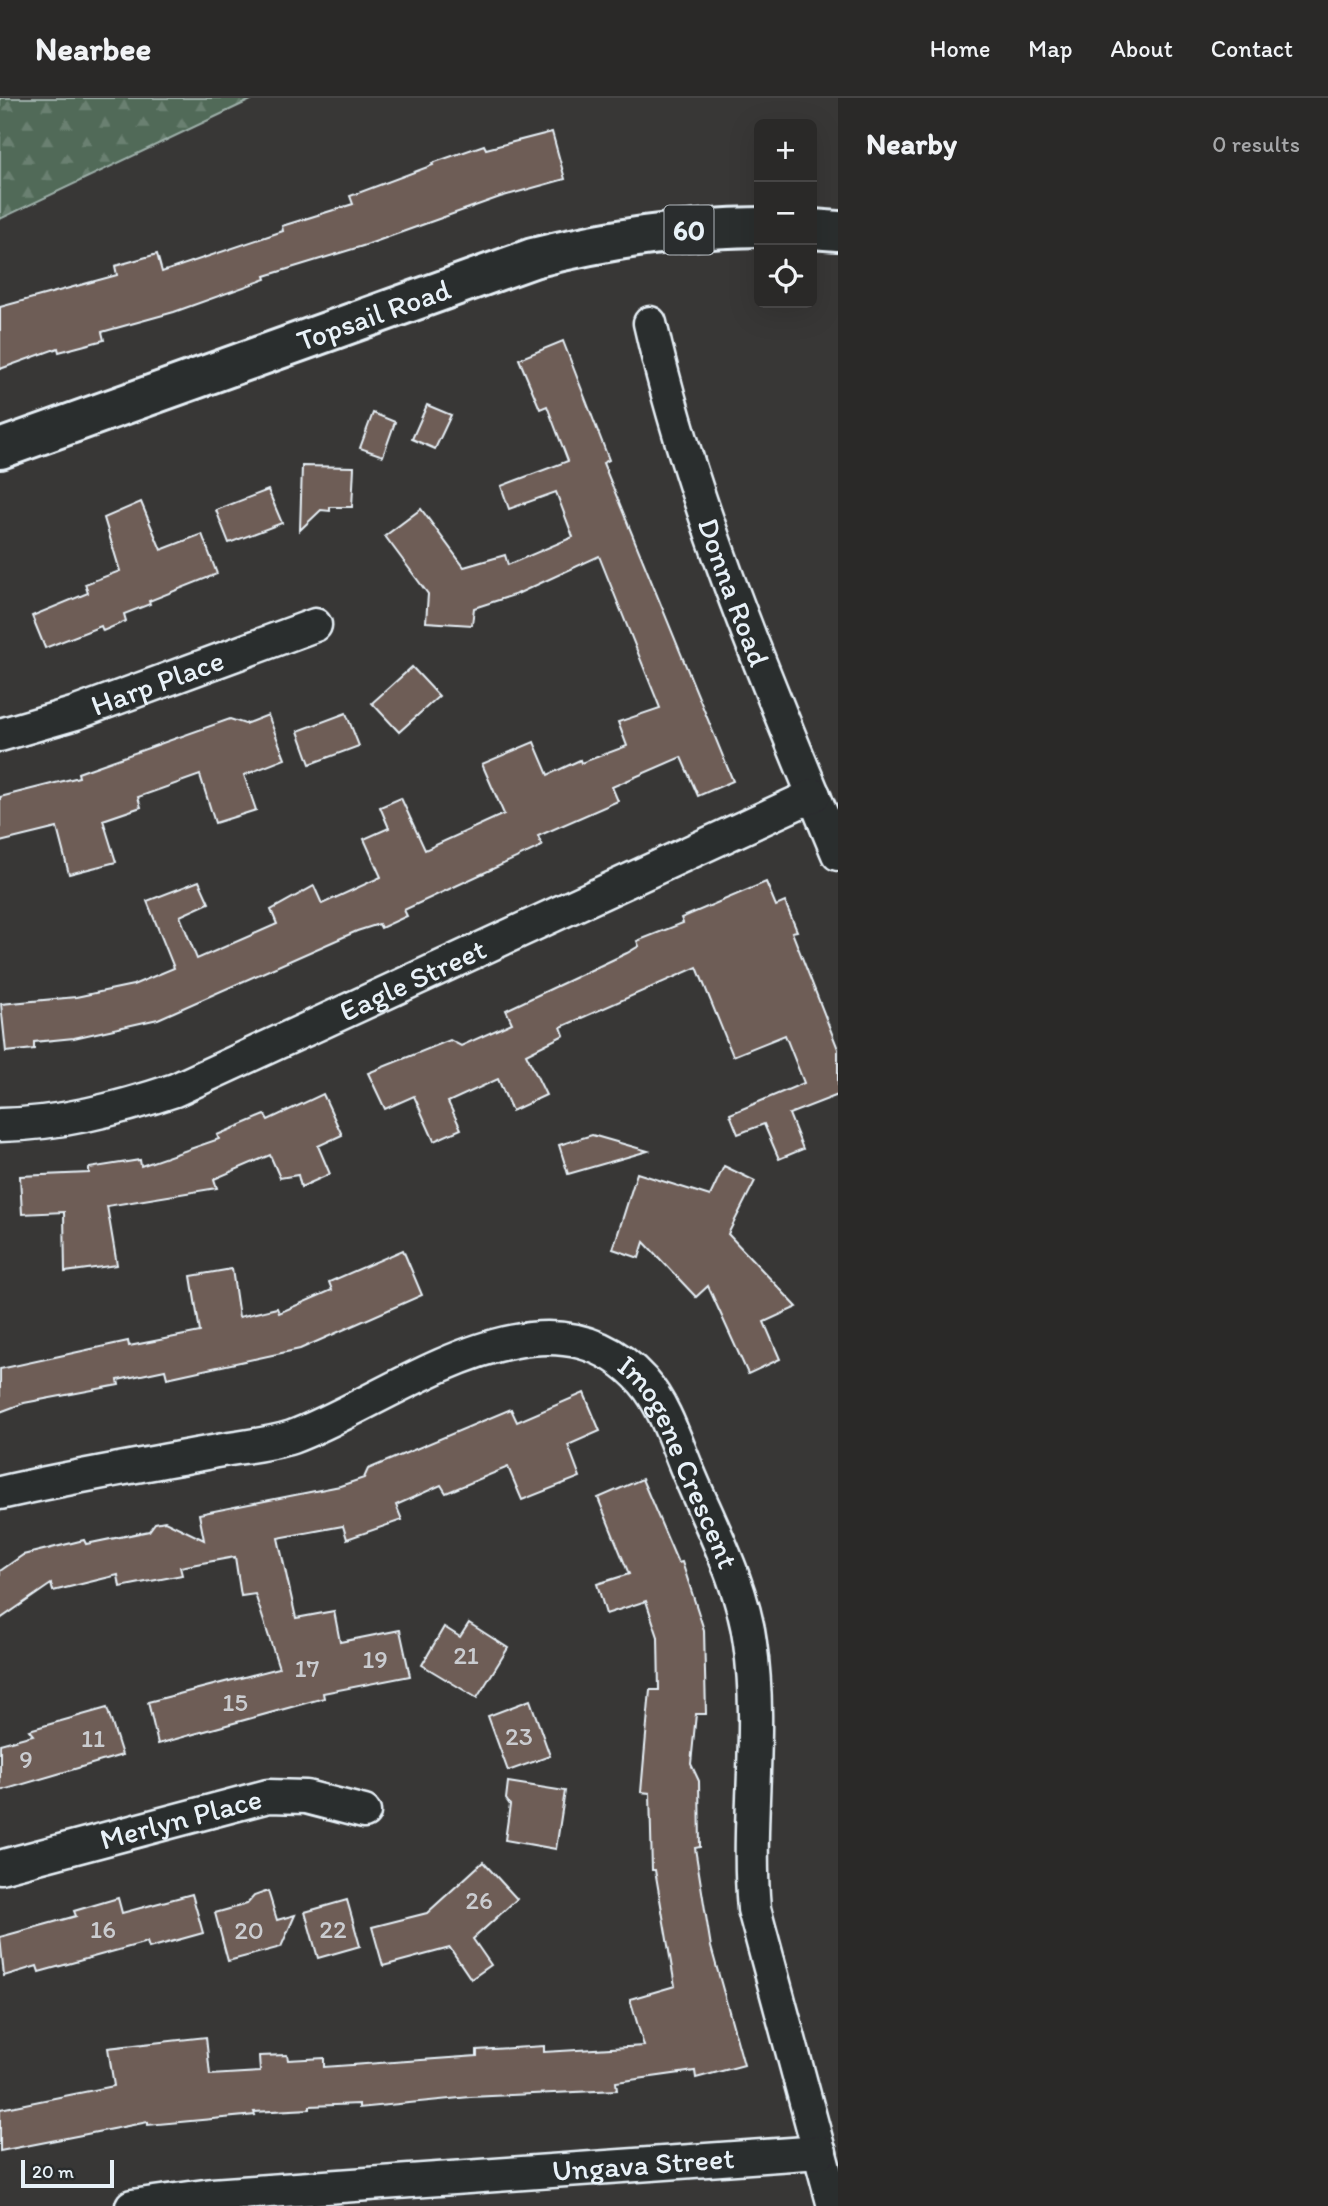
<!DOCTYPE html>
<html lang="en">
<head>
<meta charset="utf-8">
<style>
	:root { --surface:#2a2928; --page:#323130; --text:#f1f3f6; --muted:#a5a6a8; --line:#464545 }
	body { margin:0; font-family:Itim,sans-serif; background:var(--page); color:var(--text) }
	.controls { position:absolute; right:21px; top:21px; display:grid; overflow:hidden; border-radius:10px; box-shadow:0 7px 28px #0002 }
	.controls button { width:63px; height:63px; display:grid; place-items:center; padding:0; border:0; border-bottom:2px solid var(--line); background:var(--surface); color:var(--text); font:35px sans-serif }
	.scale { position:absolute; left:21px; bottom:18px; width:93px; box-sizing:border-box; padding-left:7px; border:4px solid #e8f1f8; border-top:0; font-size:19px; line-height:24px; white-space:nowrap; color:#e8f1f8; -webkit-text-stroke:5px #2a2d2e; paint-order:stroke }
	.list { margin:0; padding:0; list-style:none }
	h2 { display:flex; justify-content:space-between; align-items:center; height:91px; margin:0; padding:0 28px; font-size:30px }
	h2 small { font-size:23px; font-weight:400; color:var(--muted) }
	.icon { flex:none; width:38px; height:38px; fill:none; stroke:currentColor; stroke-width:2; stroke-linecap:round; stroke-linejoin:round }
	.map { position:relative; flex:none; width:838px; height:2108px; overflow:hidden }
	header { display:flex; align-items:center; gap:42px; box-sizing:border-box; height:98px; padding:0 35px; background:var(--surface); border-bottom:2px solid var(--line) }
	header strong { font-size:33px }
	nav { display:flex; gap:38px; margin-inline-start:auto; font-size:24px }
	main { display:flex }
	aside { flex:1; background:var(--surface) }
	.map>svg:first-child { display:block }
	.forest { fill:url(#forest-firs); stroke:#9caea8; stroke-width:2 }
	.building { fill:#6e5d56; stroke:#e8f1f8; stroke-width:2 }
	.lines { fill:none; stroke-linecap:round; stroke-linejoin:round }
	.minor-casing { stroke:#e8f1f8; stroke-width:37 }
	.major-casing { stroke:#e8f1f8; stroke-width:44 }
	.minor { stroke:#2a2d2e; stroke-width:32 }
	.major { stroke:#2a2d2e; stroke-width:38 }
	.labels { text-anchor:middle; stroke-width:7; stroke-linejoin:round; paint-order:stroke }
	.number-label { font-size:26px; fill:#caccd0 }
	.shield { fill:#2a2d2e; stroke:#afb6bb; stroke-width:2 }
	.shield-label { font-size:28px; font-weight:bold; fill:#e8f1f8 }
	.street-label { font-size:30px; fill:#e8f1f8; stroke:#2a2d2e }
</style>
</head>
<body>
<header>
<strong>Nearbee</strong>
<nav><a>Home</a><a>Map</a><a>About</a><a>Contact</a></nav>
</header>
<main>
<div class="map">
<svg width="838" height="2108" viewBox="0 0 838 2108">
	<defs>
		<pattern id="forest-firs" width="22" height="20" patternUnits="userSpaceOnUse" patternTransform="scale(1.75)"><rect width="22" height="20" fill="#516a58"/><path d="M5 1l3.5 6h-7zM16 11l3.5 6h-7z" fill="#6a8071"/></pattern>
	</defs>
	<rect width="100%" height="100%" fill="#383736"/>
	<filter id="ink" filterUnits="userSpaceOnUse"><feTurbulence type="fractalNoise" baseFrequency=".0143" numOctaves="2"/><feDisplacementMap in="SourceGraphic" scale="14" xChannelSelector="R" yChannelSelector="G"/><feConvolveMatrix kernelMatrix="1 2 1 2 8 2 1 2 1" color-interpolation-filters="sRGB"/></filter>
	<g filter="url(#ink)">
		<polygon class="forest" points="0,0 255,0 0,121"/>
		<g class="building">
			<polygon points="552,34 565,81 500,99 366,147 265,178 266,181 174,214 102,234 104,242 59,254 58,250 0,271 0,209 117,177 115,168 157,156 162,174 283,133 282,128 353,106 350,98 433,67 432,65 484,47 486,51"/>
			<polygon points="563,243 609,362 603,365 733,683 698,698 681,659 612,689 618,703 538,738 542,748 404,812 407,818 381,830 379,826 357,833 158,921 74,940 34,944 34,951 6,954 1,906 76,899 133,887 174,870 147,803 199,783 209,805 180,818 197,861 277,826 271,812 314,788 322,806 381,779 364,741 389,730 380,709 401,700 425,752 504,716 482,666 534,644 548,677 580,662 581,665 627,648 618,624 660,610 599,458 517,496 474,510 472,527 426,524 428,496 385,438 421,411 464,469 505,457 508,467 573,439 556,394 509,411 501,388 568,363 547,308 540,311 519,261"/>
			<polygon points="427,307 451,317 435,351 412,341"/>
			<polygon points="373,315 395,324 383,358 360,350"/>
			<polygon points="302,368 354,369 352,409 330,409 330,413 321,412 300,432"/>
			<polygon points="268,392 282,425 229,445 216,412"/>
			<polygon points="141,404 161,452 202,436 217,476 149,503 150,506 124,516 126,523 103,533 101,528 45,550 32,518 88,495 85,486 120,473 104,420"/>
			<polygon points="412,569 439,598 399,634 372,605"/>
			<polygon points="346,615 359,648 310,666 298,633"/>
			<polygon points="268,617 285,661 244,677 256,712 215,725 200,677 138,699 141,709 103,722 116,764 69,776 57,730 0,744 0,699 79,679 78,675 230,621 245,626"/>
			<polygon points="766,784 776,808 785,804 797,833 792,834 838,951 838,997 789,1016 803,1051 779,1061 764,1026 738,1036 730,1016 804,985 785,937 733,958 697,869 561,929 564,937 526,956 546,997 512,1013 498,981 448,1004 461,1031 434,1043 414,998 385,1011 368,975 450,942 461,948 512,925 506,912 627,855 639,848 637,843 683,825 681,820"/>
			<polygon points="323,996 342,1037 318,1048 330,1076 301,1089 298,1077 280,1080 270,1057 214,1081 217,1090 107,1108 117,1167 65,1174 64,1114 22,1116 20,1078 89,1075 89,1070 140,1062 141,1068 219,1041 217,1037 265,1017 268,1022"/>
			<polygon points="592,1037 648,1053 568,1076 559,1047"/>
			<polygon points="724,1068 755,1083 728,1136 797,1209 764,1224 780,1261 748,1276 708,1188 696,1199 644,1144 639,1160 613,1151 637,1075 710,1098"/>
			<polygon points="403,1152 422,1197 300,1251 167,1280 165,1272 118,1282 119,1287 24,1305 0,1314 0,1271 128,1243 129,1248 200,1234 191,1178 232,1171 239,1219 277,1210 279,1215 332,1192 329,1184"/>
			<polygon points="584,1295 600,1333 568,1347 580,1379 522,1402 508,1369 446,1395 441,1387 396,1407 402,1422 347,1441 343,1428 278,1440 296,1520 334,1513 340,1544 400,1532 410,1578 323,1595 324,1600 158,1646 148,1604 279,1570 255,1496 241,1498 235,1459 180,1469 182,1477 120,1489 118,1477 53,1493 51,1486 0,1521 0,1473 23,1457 84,1442 86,1446 149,1433 155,1425 165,1423 204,1442 199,1416 340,1388 364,1380 368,1371 511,1311 517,1324"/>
			<polygon points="642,1381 678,1465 682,1464 704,1532 706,1616 696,1616 691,1666 699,1683 700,1749 695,1750 711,1849 744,1967 696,1980 695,1973 616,1984 617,1992 470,1999 359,2010 359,2006 310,2008 310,2011 254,2014 255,2017 148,2027 148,2024 0,2053 0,2011 114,1988 108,1950 206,1939 210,1977 260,1974 259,1958 287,1957 288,1962 324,1960 324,1969 477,1958 477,1952 544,1948 544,1954 644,1948 630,1901 675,1888 655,1772 652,1772 650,1695 641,1694 650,1592 659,1592 658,1539 646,1503 606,1516 597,1486 629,1476 598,1400"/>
			<polygon points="469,1525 508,1550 477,1600 422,1567 444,1529 460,1539"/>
			<polygon points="530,1602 550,1658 508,1673 488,1618"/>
			<polygon points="107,1610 122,1657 0,1693 0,1646 33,1637 29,1632"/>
			<polygon points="508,1684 565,1693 556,1751 505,1742 510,1707 506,1701"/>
			<polygon points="483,1764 517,1801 473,1841 491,1867 471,1881 450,1850 383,1868 372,1829 427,1815"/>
			<polygon points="268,1793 277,1822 295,1817 281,1849 228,1863 215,1815 247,1806 254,1798"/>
			<polygon points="192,1796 203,1835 149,1850 147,1844 39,1874 37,1868 4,1878 0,1839 76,1818 74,1813 118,1800 122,1815"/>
			<polygon points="347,1802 360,1848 318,1860 305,1814"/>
		</g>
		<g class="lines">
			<g class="minor-casing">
				<g id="minor">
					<path id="s1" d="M 650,225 C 691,406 767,585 838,756"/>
					<path id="s2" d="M 0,637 L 76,615 L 315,527"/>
					<path id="s3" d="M 0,1027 C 60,1026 118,1011 175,992 L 814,697"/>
					<path id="s4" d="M 0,1395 C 68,1379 138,1368 207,1355 C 235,1349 264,1348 292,1339 C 393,1302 545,1174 643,1283 C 664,1307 675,1342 687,1371 C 710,1427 742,1484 750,1545 C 763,1633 746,1722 754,1811 L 834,2108"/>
					<path id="s5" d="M 0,1769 L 268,1698 L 306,1699 L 364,1714"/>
					<path id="s6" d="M 132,2108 L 212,2097 L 820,2054"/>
				</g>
			</g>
			<g class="major-casing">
				<g id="major">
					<polyline points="812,131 838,133"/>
					<path id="s7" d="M 0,351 L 533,160 C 608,141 682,130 759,129"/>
				</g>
			</g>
			<use href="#minor" class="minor"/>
			<use href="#major" class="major"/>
		</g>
	</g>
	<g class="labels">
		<g class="number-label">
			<text x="466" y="1566">21</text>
			<text x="375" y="1570">19</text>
			<text x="307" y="1579">17</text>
			<text x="235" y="1613">15</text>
			<text x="519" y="1647">23</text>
			<text x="93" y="1649">11</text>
			<text x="26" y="1670">9</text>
			<text x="479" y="1811">26</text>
			<text x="103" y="1840">16</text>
			<text x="333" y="1840">22</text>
			<text x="249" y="1841">20</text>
		</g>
		<rect class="shield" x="664.5" y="107.5" width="49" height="49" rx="5"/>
		<g class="shield-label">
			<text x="689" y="142">60</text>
		</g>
		<g class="street-label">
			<text dy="10" stroke="none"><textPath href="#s7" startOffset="397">Topsail Road</textPath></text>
			<text dy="10" stroke="none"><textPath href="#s1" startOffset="282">Donna Road</textPath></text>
			<text dy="10" stroke="none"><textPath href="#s2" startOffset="166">Harp Place</textPath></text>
			<text dy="10" stroke="none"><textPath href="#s3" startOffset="441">Eagle Street</textPath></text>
			<text dy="10" stroke="none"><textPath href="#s4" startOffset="770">Imogene Crescent</textPath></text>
			<text dy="10" stroke="none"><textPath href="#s5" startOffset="187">Merlyn Place</textPath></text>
			<text dy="10" stroke="none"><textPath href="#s6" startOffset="513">Ungava Street</textPath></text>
		</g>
	</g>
</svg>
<div class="controls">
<button>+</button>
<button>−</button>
<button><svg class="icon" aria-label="locate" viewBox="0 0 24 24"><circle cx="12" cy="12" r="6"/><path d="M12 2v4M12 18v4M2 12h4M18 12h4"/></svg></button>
</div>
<div class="scale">20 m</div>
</div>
<aside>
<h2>Nearby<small>0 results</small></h2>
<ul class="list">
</ul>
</aside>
</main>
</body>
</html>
